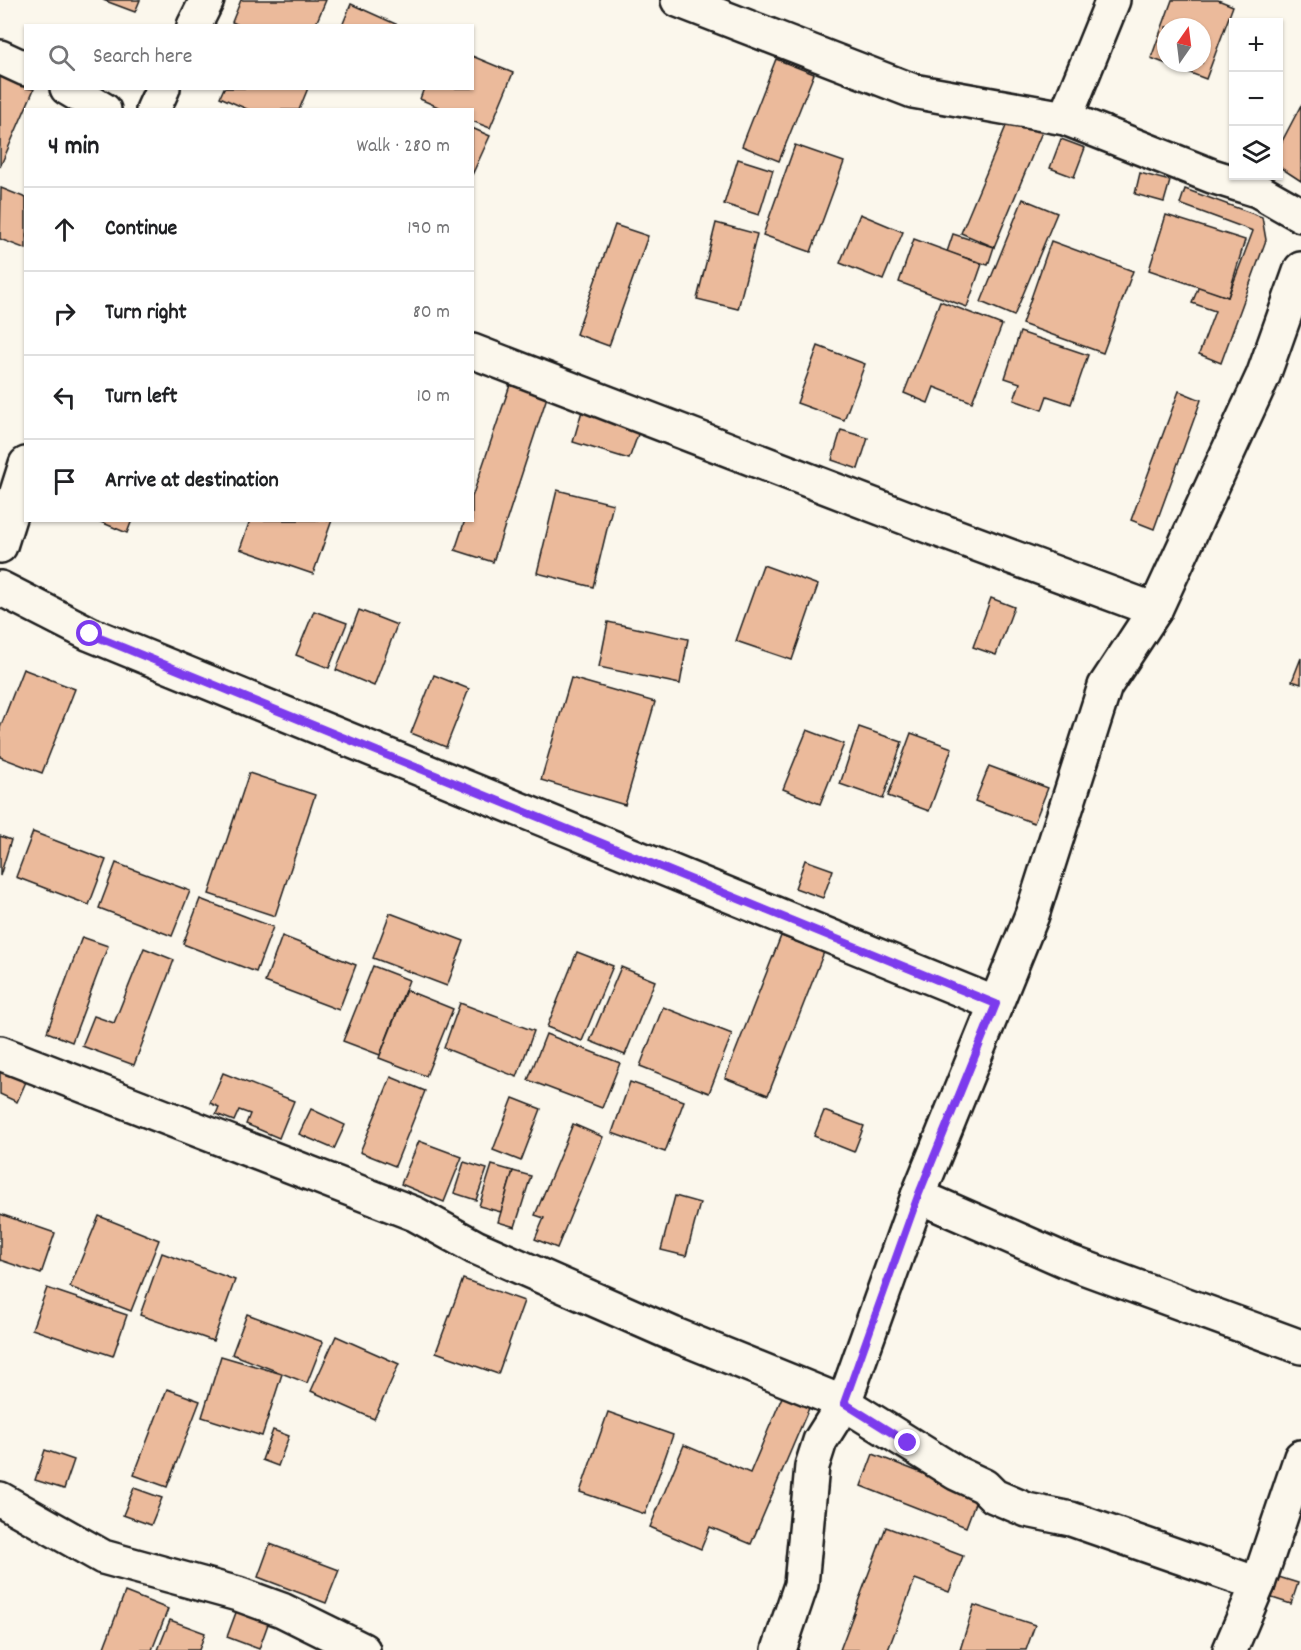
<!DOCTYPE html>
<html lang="en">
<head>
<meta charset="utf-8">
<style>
	:root { --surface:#fff; --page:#f2f2f2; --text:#202124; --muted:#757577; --line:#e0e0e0 }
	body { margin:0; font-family:Dekko,sans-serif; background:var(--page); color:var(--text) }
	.controls { position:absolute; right:18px; top:18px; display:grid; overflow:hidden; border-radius:0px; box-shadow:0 2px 4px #0004 }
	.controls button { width:54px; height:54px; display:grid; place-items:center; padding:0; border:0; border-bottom:2px solid var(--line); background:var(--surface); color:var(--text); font:30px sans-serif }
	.compass { position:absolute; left:1157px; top:18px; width:54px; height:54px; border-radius:50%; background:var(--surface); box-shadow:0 2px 4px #0004; rotate:14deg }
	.stop { position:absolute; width:18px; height:18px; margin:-14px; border:4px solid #7c3aed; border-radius:50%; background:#fff }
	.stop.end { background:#7c3aed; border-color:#fff; box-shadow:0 2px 6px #0008 }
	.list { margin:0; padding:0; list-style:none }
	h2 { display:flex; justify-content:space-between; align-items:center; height:78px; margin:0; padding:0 24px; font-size:26px }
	h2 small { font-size:20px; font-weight:400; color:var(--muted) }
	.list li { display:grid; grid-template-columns:39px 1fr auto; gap:18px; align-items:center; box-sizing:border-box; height:84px; padding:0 24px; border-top:2px solid var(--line) }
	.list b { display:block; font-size:22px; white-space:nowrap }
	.list em { font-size:20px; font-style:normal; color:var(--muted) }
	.icon { flex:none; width:33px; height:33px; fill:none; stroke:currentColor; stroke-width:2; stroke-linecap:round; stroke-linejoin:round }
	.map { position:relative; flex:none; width:1301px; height:1650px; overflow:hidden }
	.search { position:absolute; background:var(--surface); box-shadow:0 2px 4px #0004; left:24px; top:24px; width:450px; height:66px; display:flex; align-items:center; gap:15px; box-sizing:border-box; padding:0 21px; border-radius:0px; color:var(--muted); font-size:22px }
	.panel { position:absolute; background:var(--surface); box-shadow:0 2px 4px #0004; left:24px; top:108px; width:450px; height:414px; border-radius:0px }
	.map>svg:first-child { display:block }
	.building { fill:#ebba9b; stroke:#1c1c1c; stroke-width:1.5; fill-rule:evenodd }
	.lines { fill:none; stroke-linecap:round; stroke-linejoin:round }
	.street-casing { stroke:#1c1c1c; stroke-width:38 }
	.street { stroke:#fbf7ec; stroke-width:33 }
	.route { stroke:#7c3aed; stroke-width:8 }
</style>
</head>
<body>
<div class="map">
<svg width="1301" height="1650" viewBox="0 0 1301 1650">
	<rect width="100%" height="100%" fill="#fbf7ec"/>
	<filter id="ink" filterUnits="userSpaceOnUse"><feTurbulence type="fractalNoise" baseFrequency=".0167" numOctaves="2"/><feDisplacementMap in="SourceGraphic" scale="12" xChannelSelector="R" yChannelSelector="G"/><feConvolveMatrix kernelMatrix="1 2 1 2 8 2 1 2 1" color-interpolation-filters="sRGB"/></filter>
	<g filter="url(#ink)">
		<g class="building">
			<polygon points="103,0 140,0 135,12"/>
			<polygon points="241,0 326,0 315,26 241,26 232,22"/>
			<path d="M 1172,0 L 1218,0 L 1233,6 L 1206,79 L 1151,58 ZM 1166,27 L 1202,27 L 1202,63 L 1166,63 Z"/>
			<polygon points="351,4 400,26 342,26"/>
			<polygon points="472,56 513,73 490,128 472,121 472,110 445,110 420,99 424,88 472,88"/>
			<polygon points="776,59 814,74 779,161 742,146"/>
			<polygon points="0,74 26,85 26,88 34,89 0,167"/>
			<polygon points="224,88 308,88 299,110 249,110 220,97"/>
			<polygon points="1301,105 1301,181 1278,166 1278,149"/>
			<polygon points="1009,119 1042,132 994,247 961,233"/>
			<polygon points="472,128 490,136 472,175"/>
			<polygon points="1061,139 1085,148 1074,177 1050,168"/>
			<polygon points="795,145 844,162 811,252 763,235"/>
			<polygon points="738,159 773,170 759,215 724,204"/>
			<polygon points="1140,173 1170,181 1164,202 1135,194"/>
			<polygon points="1,188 26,198 26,249 0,239"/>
			<polygon points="1185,189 1262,217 1266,240 1221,363 1199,354 1215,311 1192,303 1199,286 1228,297 1253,231 1180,204"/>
			<polygon points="1023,199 1057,213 1014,316 981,302"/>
			<polygon points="860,214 903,232 883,280 840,263"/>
			<polygon points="1166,215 1245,240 1228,297 1149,270"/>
			<polygon points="716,223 757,234 738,309 697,299"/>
			<polygon points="615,225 648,236 609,346 576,334"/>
			<polygon points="953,234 994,247 988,265 947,252"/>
			<polygon points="914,239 982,264 967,307 899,282"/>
			<polygon points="1051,241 1133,271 1103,353 1022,324"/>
			<polygon points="940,301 1002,325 972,402 934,387 928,403 904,393"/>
			<polygon points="1020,332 1088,355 1071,404 1047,396 1042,410 1014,400 1020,383 1005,378"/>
			<polygon points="818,346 865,364 844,420 797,403"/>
			<polygon points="510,385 547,397 493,562 455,550 465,520 472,520 472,497"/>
			<polygon points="1179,391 1201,400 1154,529 1131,520"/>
			<polygon points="582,411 640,429 629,459 573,442"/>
			<polygon points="841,430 868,438 858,469 832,460"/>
			<polygon points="557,490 613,504 593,587 537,573"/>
			<polygon points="96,520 132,520 127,533"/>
			<polygon points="250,520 332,520 313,574 240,549"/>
			<polygon points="763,565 818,585 792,660 736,641"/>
			<polygon points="991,598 1014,607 996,655 973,647"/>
			<polygon points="359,610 397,625 374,686 336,670"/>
			<polygon points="314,611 347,623 329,668 296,655"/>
			<polygon points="608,622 688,639 680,684 599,667"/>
			<polygon points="1301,658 1301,684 1292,681"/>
			<polygon points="23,669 75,689 42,773 0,757 0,728"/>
			<polygon points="434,675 469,689 446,747 411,733"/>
			<polygon points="571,678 655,702 625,805 541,780"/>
			<polygon points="859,727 902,742 883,799 840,784"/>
			<polygon points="807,730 844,744 820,804 783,789"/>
			<polygon points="911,733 952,748 929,811 888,796"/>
			<polygon points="989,766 1048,788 1034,823 975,801"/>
			<polygon points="249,773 315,795 275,916 209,894"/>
			<polygon points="33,832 106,860 89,905 16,877"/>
			<polygon points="0,836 11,840 0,876"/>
			<polygon points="805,860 833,870 823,898 795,888"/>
			<polygon points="116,863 190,891 172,936 99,908"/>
			<polygon points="200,899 273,927 256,972 183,944"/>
			<polygon points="390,913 464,941 447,986 373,958"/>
			<polygon points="282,936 356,965 339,1010 265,982"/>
			<polygon points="781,936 824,952 768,1095 725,1078"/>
			<polygon points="82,937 108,946 72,1042 47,1032"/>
			<polygon points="144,948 174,960 134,1065 82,1046 94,1016 114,1023"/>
			<polygon points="577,952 613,966 582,1041 547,1027"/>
			<polygon points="373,966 409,980 380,1055 343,1041"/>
			<polygon points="621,967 655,981 625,1055 590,1041"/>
			<polygon points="406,990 453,1009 426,1076 379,1058"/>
			<polygon points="460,1003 534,1031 517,1077 444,1048"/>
			<polygon points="663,1007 732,1034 709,1093 640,1066"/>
			<polygon points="546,1034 620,1063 602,1108 528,1080"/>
			<polygon points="0,1062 29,1075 17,1102 0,1094"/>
			<polygon points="223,1073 294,1101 279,1138 246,1124 250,1114 239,1110 234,1121 216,1114 219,1107 210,1103"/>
			<polygon points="391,1077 425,1091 395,1166 360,1152"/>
			<polygon points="630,1082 684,1101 665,1152 612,1133"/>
			<polygon points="513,1098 541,1109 521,1161 493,1150"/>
			<polygon points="311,1109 345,1125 334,1149 299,1134"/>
			<polygon points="824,1111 864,1126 854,1152 814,1136"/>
			<polygon points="573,1124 603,1137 557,1248 535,1239 544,1218 535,1215"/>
			<polygon points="419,1141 462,1157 444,1202 401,1184"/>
			<polygon points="464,1162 487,1169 476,1200 454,1193"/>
			<polygon points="492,1165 513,1171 501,1212 479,1206"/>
			<polygon points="513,1171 531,1176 515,1227 498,1222"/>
			<polygon points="675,1196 700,1203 686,1256 661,1250"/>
			<polygon points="0,1214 55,1233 41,1274 0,1260"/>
			<polygon points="99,1216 159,1240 131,1311 70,1287"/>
			<polygon points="162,1253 235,1280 213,1341 140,1315"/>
			<polygon points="463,1279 524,1301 498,1374 436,1352"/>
			<polygon points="47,1288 127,1315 113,1356 32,1329"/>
			<polygon points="247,1314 323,1342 307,1383 232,1354"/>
			<polygon points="336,1336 399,1364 374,1419 311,1391"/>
			<polygon points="221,1356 282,1374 262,1436 202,1417"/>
			<polygon points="167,1389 200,1401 167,1487 134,1475"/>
			<polygon points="785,1390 812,1401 751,1544 710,1527 701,1549 650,1527 684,1445 750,1473"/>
			<polygon points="608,1412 673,1435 645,1514 580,1492"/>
			<polygon points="273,1430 289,1436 278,1466 262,1460"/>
			<polygon points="45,1450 74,1460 64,1489 35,1480"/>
			<polygon points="873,1454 978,1495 966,1527 861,1486"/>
			<polygon points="134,1488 162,1498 151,1525 123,1515"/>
			<polygon points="886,1527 963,1556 949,1592 915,1579 888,1650 840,1650"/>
			<polygon points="270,1544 339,1570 326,1603 258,1577"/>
			<polygon points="1269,1574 1298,1583 1291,1604 1263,1595"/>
			<polygon points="125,1592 168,1609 152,1650 103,1650"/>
			<polygon points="241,1599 273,1610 259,1649 227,1637"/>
			<polygon points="974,1605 1035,1625 1026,1650 960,1650"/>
			<polygon points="170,1620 205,1633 199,1650 158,1650"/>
		</g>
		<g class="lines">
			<g class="street-casing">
				<g id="street">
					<polyline points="678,0 913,91 1065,118 1212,176 1257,190 1301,215"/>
					<polyline points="194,26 207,0"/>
					<polyline points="0,57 26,69"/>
					<polyline points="67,88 104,110"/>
					<polyline points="153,110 163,88"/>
					<polyline points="1065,118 1113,0"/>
					<polyline points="472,351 920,523 1155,610"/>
					<polyline points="0,546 26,464"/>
					<polyline points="0,588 90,634 996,1004"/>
					<polyline points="0,1053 415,1214 475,1247 673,1334 844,1403 956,1473 984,1486 994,1496 1027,1510 1071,1519 1258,1584"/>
					<polyline points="918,1196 1069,1262 1301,1347"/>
					<polyline points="0,1499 103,1557 238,1594 282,1610 363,1650"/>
					<polyline points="779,1650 801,1585 812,1466 820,1441 844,1403 918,1196 1032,915 1105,686 1155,610 1263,376 1301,269"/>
					<polyline points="1230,1650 1258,1584 1301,1457"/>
				</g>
			</g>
			<use href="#street" class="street"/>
		</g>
	</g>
	<g class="lines" filter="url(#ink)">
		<polyline class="route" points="90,634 996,1004 918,1196 844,1403 908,1443"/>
	</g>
</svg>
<div class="controls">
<button>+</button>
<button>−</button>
<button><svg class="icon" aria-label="layers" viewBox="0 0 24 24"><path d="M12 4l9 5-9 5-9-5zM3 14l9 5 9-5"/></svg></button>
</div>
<svg class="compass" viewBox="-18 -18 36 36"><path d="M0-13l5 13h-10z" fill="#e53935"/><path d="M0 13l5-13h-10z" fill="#757577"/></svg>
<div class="stop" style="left:90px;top:634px"></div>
<div class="stop end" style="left:908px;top:1443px"></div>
<div class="search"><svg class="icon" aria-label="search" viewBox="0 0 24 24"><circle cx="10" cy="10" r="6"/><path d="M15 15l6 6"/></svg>Search here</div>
<section class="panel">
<h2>4 min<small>Walk · 280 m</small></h2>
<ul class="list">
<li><svg class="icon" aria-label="ahead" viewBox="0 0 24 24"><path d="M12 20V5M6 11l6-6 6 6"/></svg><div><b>Continue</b></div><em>190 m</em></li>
<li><svg class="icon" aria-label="right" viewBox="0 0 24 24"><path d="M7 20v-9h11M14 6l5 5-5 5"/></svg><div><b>Turn right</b></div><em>80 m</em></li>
<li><svg class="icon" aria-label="left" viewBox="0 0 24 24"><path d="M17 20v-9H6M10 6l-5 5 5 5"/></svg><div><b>Turn left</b></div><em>10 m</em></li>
<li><svg class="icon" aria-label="arrive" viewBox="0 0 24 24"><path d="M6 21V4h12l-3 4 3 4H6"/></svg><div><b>Arrive at destination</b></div></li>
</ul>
</section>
</div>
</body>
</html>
